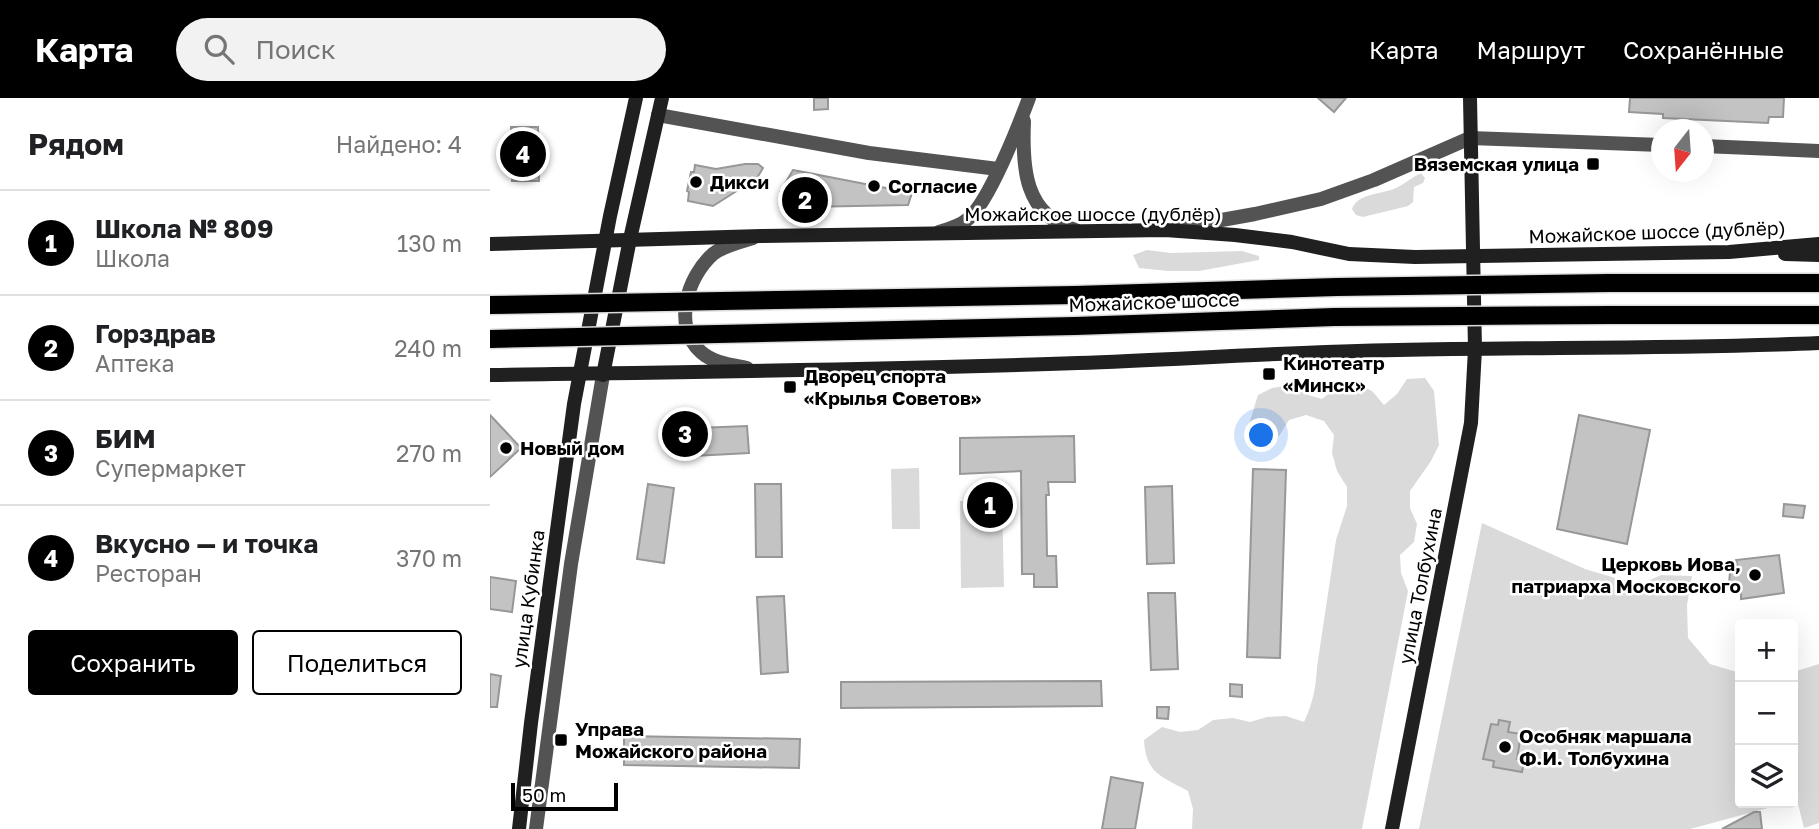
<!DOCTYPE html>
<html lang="ru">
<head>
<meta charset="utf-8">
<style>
	:root { --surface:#fff; --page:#f2f2f2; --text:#202124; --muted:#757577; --line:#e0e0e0; --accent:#000 }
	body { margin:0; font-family:"Golos Text",sans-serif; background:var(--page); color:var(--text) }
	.controls { position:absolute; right:21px; bottom:21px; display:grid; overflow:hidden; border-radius:7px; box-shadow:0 7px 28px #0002 }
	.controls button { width:63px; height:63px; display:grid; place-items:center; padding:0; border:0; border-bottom:2px solid var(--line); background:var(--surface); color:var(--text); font:35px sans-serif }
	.compass { position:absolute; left:1161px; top:21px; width:63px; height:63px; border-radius:50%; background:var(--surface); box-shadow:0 7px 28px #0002; rotate:197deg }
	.scale { position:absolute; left:21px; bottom:18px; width:107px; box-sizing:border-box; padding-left:7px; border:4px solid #000; border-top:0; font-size:19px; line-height:24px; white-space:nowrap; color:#000; -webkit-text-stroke:5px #fff; paint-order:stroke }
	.you { position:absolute; left:772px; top:338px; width:24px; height:24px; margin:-18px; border:5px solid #fff; border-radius:50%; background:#1a73e8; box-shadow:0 0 0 10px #1a73e833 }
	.badge { display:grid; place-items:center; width:46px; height:46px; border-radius:50%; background:var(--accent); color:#fff; font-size:23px; font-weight:700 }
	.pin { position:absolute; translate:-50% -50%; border:4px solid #fff; box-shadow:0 2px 7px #0006 }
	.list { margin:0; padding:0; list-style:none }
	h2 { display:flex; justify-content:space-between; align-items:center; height:91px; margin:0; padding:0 28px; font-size:30px }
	h2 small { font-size:23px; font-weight:400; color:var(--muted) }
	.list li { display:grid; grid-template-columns:46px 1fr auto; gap:21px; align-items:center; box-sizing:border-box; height:105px; padding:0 28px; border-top:2px solid var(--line) }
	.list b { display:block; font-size:26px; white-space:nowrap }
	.list p { margin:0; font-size:23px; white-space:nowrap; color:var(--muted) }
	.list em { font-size:23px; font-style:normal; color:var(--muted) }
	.actions { display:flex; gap:14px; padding:21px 28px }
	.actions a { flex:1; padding:16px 0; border:2px solid var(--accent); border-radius:7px; text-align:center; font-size:24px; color:var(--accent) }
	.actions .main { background:var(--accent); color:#fff }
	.icon { flex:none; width:38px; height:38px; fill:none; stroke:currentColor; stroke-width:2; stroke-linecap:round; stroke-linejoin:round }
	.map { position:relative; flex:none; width:1329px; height:731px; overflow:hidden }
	header { display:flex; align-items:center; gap:42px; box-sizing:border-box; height:98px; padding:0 35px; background:var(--accent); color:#fff }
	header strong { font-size:33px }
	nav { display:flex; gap:38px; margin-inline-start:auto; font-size:24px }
	.search { width:490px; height:63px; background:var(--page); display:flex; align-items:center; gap:18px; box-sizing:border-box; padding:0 24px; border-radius:38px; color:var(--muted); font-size:26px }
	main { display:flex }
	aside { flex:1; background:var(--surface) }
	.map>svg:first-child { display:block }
	.green { fill:#dadada }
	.building { fill:#c3c3c3; stroke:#979797; stroke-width:2 }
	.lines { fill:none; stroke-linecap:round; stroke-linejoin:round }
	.primary-casing { stroke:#dbdbdb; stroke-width:21 }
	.minor { stroke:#535353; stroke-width:14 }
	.tertiary { stroke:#535353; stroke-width:14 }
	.secondary { stroke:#202020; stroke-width:14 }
	.primary { stroke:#000; stroke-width:18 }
	.primary-bridge-casing { stroke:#dbdbdb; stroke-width:21; stroke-linecap:butt }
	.primary-bridge { stroke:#000; stroke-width:18 }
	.poi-dot { fill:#000; stroke:#fff; stroke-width:2.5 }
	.labels { text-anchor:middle; stroke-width:5; stroke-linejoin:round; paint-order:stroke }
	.poi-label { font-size:19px; font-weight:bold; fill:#000; stroke:#fff; text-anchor:start }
	.street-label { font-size:19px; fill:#000; stroke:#fff }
</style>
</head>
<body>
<header>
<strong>Карта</strong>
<div class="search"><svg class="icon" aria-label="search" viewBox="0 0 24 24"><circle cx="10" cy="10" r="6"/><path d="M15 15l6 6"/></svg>Поиск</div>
<nav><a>Карта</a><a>Маршрут</a><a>Сохранённые</a></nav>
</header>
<main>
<aside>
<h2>Рядом<small>Найдено: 4</small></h2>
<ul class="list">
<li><span class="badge">1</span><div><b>Школа № 809</b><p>Школа</p></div><em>130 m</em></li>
<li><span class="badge">2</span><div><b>Горздрав</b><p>Аптека</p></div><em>240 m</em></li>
<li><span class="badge">3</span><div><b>БИМ</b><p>Супермаркет</p></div><em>270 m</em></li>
<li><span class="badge">4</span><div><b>Вкусно — и точка</b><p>Ресторан</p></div><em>370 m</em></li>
</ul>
<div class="actions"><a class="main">Сохранить</a><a>Поделиться</a></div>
</aside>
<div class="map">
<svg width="1329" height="731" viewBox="0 0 1329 731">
	<rect width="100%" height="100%" fill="#fff"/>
	<g class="green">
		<path d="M 931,75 L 935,80 L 933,85 L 924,89 L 923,104 L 918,108 L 873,119 L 866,117 L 862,111 C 869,94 892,97 906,90 C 915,86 922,79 931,75 Z"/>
		<polygon points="657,152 681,155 752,153 769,158 769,162 709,173 678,173 649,170 643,157"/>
		<path d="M 935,280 L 944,293 L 949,347 L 941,363 L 920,393 L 920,410 L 927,426 L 924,444 L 910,457 L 911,475 L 918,493 L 872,731 L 702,731 L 703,711 L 698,693 C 671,678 656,676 654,642 L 672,629 L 690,634 L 708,632 L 723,622 L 743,620 L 760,624 L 777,619 L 796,618 L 814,624 C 823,605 826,589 827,569 L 846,442 L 857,408 L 857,389 L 847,373 L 842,355 L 844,337 L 834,323 L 816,317 L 799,322 L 789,338 L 772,346 L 757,333 L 768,297 L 782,290 L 800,287 L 815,296 L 832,301 L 846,290 L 862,283 L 882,293 L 894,307 L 907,296 L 917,281 Z"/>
		<polygon points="429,370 430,431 402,431 401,371"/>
		<polygon points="470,403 512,403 514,489 471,490"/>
		<polygon points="992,425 1095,471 1132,482 1152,486 1171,477 1202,478 1197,507 1198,540 1220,566 1250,575 1250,705 1296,705 1200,731 929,731"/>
		<polygon points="1329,566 1329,725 1314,730 1307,702 1303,703 1303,574"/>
	</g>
	<g class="building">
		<polygon points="324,0 338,0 338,11 324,12"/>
		<polygon points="828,0 856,0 844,14"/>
		<polygon points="1140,0 1294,0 1293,19 1279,19 1278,25 1173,20 1173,16 1139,14"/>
		<polygon points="21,29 48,29 49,83 22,83"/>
		<polygon points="255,66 268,66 273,70 267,80 223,108 198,103 199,94 197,93 201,74 204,74 205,67 226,71"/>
		<polygon points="303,72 422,95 418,107 314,109 314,103 290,104 290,94"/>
		<polygon points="0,317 31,350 0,379"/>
		<polygon points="1089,317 1160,332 1137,446 1067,431"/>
		<polygon points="257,328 259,355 184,359 183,331"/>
		<polygon points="584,338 585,384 558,384 559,397 556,397 557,458 566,458 567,489 544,489 544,476 532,476 531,373 470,376 470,340"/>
		<polygon points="763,371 796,372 790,560 757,559"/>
		<polygon points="158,386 184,390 174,465 147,461"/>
		<polygon points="265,386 291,386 292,459 266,459"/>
		<polygon points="682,388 684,465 657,466 655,389"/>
		<polygon points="1294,406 1315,408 1313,420 1293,418"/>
		<polygon points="1289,457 1294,495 1251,501 1251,494 1239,485 1240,475 1247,467 1246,462"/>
		<polygon points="0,479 26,483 22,514 0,511"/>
		<polygon points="658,495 685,495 688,571 661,572"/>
		<polygon points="294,498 298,574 271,576 267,499"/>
		<polygon points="0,576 11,578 7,609 0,609"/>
		<polygon points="611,583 612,608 351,610 351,584"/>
		<polygon points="740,586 752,587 752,599 740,598"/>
		<polygon points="667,609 679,609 678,621 667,620"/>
		<polygon points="1009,622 1020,624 1018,634 1031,636 1027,661 1034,662 1032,674 1003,669 1004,663 993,661 1001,626 1008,627"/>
		<polygon points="134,638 310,641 309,670 134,667"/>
		<polygon points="621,679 653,685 645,731 612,731"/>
		<polygon points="1264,714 1270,714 1272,731 1232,731"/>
	</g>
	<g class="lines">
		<g class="primary-casing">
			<g id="primary">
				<polyline points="1119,185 1329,185"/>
				<polyline points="1120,217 1329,217"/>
			</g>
		</g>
		<g class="minor">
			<polyline points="168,17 379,55 508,71"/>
			<path d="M 257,270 C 242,267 223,265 211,254 C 182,228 197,179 223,156 C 233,148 250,144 263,140"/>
		</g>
		<g class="tertiary">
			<path d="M 534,23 C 532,69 534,118 586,132"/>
			<polyline points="1213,48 1329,53"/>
			<polyline points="687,130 765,116 831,101 884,82 980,40 1171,47"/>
			<path d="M 449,134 C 459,131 470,128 478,121 C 499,104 529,27 539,0"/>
			<polyline points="46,731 81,466 113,277"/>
		</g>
		<g class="secondary">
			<polyline points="0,146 271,138 675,132 745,137 802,144 859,156 925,159 1239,154 1329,146"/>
			<polyline points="1295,156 1329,157"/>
			<path d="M 0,277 C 196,274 392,272 588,265 C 695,261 801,254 908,252 C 1048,249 1189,251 1329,245"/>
			<polyline points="113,277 140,141 172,0"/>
			<polyline points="29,731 41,625 84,306 120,118 146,0"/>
			<polyline points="902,731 981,325 985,251 980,0"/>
		</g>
		<use href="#primary" class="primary"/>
		<g class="primary-bridge-casing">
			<g id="primary-bridge">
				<polyline points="0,207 585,197 847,189 1119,185"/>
				<polyline points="0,241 585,228 844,219 1120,217"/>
			</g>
		</g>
		<use href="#primary-bridge" class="primary-bridge"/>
	</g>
	<g class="poi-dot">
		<rect x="1096" y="59" width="14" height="14" rx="3.5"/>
		<circle cx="206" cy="84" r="7"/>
		<circle cx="384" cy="88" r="7"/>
		<rect x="772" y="269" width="14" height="14" rx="3.5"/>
		<rect x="293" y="282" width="14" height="14" rx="3.5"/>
		<circle cx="16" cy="350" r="7"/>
		<circle cx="1265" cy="477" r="7"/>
		<rect x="64" y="635" width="14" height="14" rx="3.5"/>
		<circle cx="1015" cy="649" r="7"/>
	</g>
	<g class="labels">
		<g class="poi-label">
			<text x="1089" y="73" text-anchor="end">Вяземская улица</text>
			<text x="220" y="91">Дикси</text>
			<text x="398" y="95">Согласие</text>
			<text x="793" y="272">Кинотеатр<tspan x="793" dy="22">«Минск»</tspan></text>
			<text x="314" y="285">Дворец спорта<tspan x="314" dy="22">«Крылья Советов»</tspan></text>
			<text x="30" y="357">Новый дом</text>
			<text x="1251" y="473" text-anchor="end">Церковь Иова,<tspan x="1251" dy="22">патриарха Московского</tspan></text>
			<text x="85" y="638">Управа<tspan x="85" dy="22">Можайского района</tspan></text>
			<text x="1029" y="645">Особняк маршала<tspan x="1029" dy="22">Ф.И. Толбухина</tspan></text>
		</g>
		<g class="street-label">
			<text x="603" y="123">Можайское шоссе (дублёр)</text>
			<text transform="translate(1167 134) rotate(-2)" y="7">Можайское шоссе (дублёр)</text>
			<text transform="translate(664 204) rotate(-2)" y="7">Можайское шоссе</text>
			<text transform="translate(930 488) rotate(-79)" y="7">улица Толбухина</text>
			<text transform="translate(38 501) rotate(-82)" y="7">улица Кубинка</text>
		</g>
	</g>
</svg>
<div class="controls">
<button>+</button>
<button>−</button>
<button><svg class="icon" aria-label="layers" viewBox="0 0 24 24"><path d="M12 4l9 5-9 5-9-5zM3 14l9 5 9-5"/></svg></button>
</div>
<svg class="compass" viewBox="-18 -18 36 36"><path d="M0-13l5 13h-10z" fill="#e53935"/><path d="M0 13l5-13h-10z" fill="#757577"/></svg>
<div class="scale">50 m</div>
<div class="you"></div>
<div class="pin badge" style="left:500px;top:407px">1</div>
<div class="pin badge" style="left:315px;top:102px">2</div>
<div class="pin badge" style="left:195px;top:336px">3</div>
<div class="pin badge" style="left:33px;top:56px">4</div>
</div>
</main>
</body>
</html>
